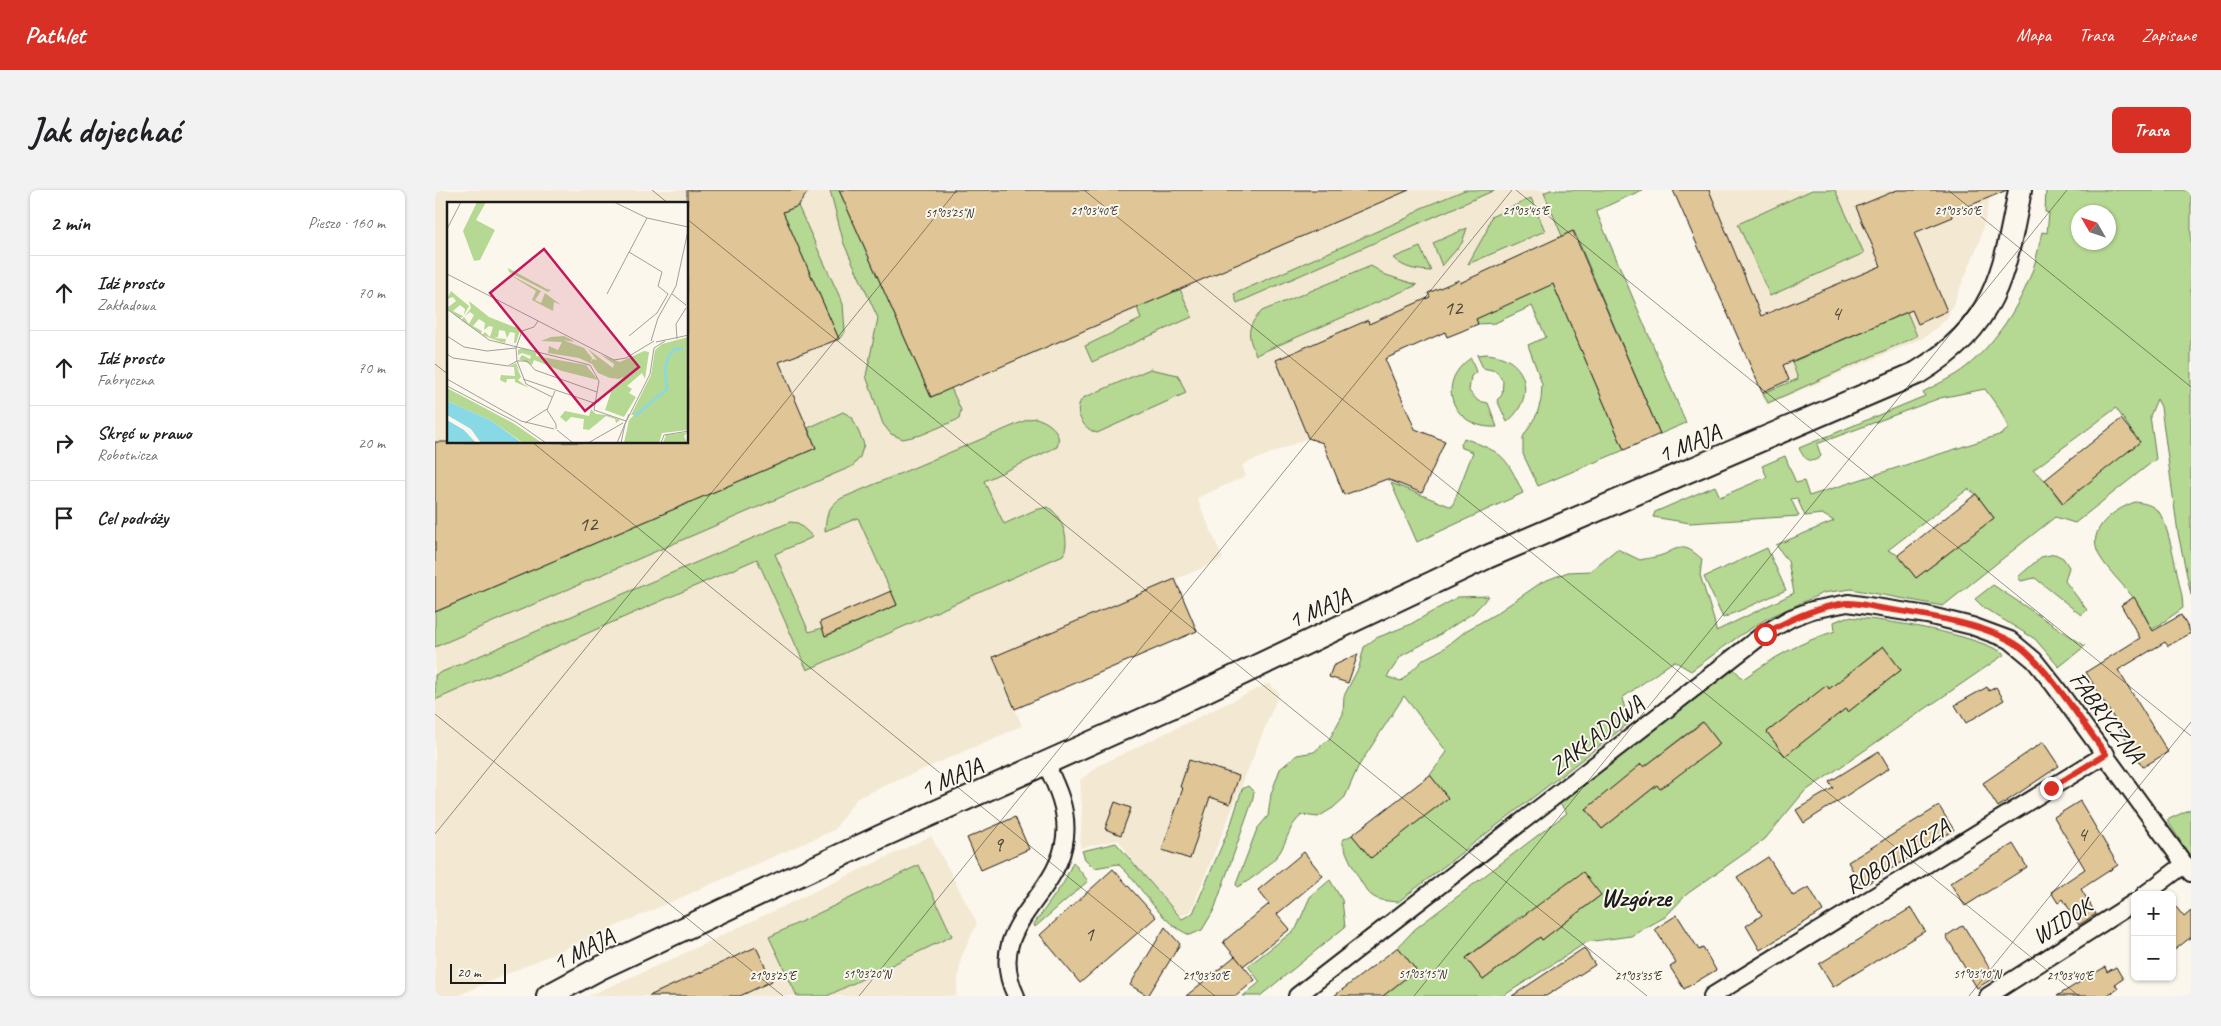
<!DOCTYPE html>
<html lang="pl">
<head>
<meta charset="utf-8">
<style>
	:root { --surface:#fff; --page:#f2f2f2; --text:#202124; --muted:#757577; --line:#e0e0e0; --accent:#d93025 }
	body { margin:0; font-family:Caveat,sans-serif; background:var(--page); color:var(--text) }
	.controls { position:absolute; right:15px; bottom:15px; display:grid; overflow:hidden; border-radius:8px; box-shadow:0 1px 4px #0004 }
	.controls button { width:45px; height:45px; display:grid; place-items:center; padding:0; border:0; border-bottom:1px solid var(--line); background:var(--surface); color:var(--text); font:25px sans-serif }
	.compass { position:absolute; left:1636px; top:15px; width:45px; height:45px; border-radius:50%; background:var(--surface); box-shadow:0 1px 4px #0004; rotate:309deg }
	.scale { position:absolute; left:15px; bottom:12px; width:56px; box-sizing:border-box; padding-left:5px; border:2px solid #1c1c1c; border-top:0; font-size:14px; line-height:18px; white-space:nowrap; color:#1c1c1c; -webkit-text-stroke:4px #fbf7ec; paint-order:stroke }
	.stop { position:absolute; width:15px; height:15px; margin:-11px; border:4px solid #d93025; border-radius:50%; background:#fff }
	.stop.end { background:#d93025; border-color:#fff; box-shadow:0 1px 5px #0008 }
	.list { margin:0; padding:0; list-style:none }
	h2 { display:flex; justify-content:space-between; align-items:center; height:65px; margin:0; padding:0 20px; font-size:21px }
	h2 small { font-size:16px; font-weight:400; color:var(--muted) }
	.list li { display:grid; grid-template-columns:32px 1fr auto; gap:15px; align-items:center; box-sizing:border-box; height:75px; padding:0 20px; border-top:1px solid var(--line) }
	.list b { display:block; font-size:19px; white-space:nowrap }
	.list p { margin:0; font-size:16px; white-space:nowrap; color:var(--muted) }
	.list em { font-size:16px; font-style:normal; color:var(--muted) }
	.icon { flex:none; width:28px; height:28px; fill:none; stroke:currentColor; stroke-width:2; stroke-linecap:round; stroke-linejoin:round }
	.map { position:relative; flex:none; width:1756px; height:806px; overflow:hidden; border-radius:8px }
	header { display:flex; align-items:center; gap:30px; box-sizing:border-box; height:70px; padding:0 25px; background:var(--accent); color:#fff }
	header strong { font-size:24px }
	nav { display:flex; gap:28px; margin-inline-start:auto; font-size:18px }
	.intro { display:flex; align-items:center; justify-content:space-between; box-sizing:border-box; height:120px; padding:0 30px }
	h1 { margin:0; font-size:35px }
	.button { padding:12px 22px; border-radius:8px; background:var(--accent); color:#fff; font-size:18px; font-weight:700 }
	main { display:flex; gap:30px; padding:0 30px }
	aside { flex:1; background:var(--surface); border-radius:8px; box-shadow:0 1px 4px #0004 }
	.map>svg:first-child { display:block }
	.built { fill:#f3e8d2; fill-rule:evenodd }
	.green { fill:#b5d892; stroke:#687a57; fill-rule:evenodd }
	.building { fill:#e0c696; stroke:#1c1c1c }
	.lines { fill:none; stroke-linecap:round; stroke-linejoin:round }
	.street-casing { stroke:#1c1c1c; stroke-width:20 }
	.secondary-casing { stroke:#1c1c1c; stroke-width:26 }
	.street { stroke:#fbf7ec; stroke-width:16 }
	.secondary { stroke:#fbf7ec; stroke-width:22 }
	.route { stroke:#d93025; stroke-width:6 }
	.ticks { fill:none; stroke:#1c1c1c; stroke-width:1; stroke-opacity:0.45 }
	.labels { text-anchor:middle; stroke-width:4; stroke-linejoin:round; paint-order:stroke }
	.number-label { font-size:21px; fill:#4d463a }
	.street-label { font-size:24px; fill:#1c1c1c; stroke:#fbf7ec }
	.neighbourhood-label { font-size:25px; font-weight:bold; fill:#1c1c1c; stroke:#fbf7ec }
	.inset-river { fill:none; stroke:#89d8e5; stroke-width:2.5 }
	.inset-road { fill:none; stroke:#a29f99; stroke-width:1 }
	.view { fill:#c2185b; fill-opacity:0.15; stroke:#c2185b; stroke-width:2.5 }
	.inset-edge { fill:none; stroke:#1c1c1c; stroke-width:2.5 }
	.ticks-label { font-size:12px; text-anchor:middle; fill:#1c1c1c; stroke:#fbf7ec; stroke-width:4; stroke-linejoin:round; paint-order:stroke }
</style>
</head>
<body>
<header>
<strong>Pathlet</strong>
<nav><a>Mapa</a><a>Trasa</a><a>Zapisane</a></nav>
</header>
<div class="intro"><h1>Jak dojechać</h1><a class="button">Trasa</a></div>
<main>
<aside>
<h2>2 min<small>Pieszo · 160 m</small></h2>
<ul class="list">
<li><svg class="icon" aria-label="ahead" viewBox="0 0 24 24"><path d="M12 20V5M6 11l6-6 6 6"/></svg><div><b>Idź prosto</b><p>Zakładowa</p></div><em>70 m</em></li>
<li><svg class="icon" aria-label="ahead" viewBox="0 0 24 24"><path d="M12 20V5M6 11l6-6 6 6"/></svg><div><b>Idź prosto</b><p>Fabryczna</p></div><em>70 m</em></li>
<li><svg class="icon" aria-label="right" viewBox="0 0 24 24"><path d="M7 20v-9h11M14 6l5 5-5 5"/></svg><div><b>Skręć w prawo</b><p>Robotnicza</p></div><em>20 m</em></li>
<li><svg class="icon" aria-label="arrive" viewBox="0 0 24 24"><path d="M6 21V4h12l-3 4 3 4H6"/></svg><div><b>Cel podróży</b></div></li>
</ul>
</aside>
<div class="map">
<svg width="1756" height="806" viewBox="0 0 1756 806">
	<rect width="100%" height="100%" fill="#fbf7ec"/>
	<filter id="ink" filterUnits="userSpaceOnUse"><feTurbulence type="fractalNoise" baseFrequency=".02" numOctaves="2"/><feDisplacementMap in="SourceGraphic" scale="10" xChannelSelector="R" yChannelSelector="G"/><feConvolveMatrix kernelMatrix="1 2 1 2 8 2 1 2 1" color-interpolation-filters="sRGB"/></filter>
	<g filter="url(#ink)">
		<g class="built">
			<path d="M 0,0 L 1195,0 L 1138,26 L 1138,41 L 1102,57 L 1104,61 L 1025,93 L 1024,90 L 994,103 L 995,107 L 934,134 L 932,130 L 841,171 L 873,248 L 807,275 L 811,286 L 762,308 L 788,369 L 559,467 L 587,536 L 422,608 L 399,640 L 22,806 L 0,806 ZM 14,14 L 252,14 L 252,252 L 14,252 Z"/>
			<polygon points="1238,0 1557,0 1544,53 1512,129 1490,147 1332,215"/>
			<polygon points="834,493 844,503 756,721 746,726 704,679 683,650 645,658 647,616 645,590 665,575"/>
			<polygon points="496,646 542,733 526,768 521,806 153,806 235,770"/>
		</g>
		<g class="green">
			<polygon points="395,0 404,0 496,207 516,198 526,220 524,229 486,245 468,249 456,244 448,234 431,186 443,128 409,54"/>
			<polygon points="1030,0 1060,0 802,113 799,104 972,28 984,19"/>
			<polygon points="1115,0 1207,0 1161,21 1251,233 1225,244 1139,41 1127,46 1109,3"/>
			<polygon points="1377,0 1400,0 1429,63 1335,106 1303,34"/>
			<path d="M 1611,0 L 1756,0 L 1756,405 L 1743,343 L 1726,217 L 1722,209 L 1715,226 L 1721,269 L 1640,333 L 1620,327 L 1508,416 L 1416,399 L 1388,403 L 1331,429 L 1304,446 L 1256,481 L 1239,471 L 1187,508 L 1194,533 L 963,712 C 954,711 943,711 936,705 C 928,699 909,661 907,650 L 917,645 L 936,667 L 1013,608 L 995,585 L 1012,562 L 969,506 L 923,577 L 910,607 L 898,618 L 883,627 L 867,625 C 854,635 853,649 845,662 C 838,673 814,692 802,697 L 801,694 L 822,639 L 833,626 L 836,604 L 845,579 L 862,565 L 879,562 L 895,548 L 908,524 L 909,506 L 924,477 L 929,457 L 941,448 L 974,435 L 1023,407 L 1054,406 L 1038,423 L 1001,447 L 966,466 L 952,487 L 966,491 L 989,469 L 1008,459 L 1032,440 L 1062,423 L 1107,392 L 1133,382 L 1155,381 L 1182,359 L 1205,370 C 1213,368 1225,367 1232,363 C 1248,354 1253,357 1267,369 L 1265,385 L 1279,430 L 1281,441 L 1359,403 L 1353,371 L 1341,355 L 1399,331 L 1387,324 L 1370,326 L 1362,308 L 1356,309 L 1364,326 L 1255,333 L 1218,327 L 1220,322 L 1280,296 L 1285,307 L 1332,287 L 1327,276 L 1350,266 L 1361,293 L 1369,291 L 1374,306 L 1567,244 L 1574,238 L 1565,220 L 1550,199 L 1505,208 L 1382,254 L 1386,266 C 1376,276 1368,268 1364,258 L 1490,206 L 1488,202 C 1502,194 1519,187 1531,177 C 1560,154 1586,114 1598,79 C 1602,68 1604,54 1607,42 L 1612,43 L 1614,23 L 1610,22 ZM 1644,22 L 1674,22 L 1674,52 L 1644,52 ZM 1681,218 L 1704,252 L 1627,313 L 1610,290 L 1598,280 ZM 1533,299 L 1541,304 L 1559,328 L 1481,388 L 1463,365 L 1453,360 Z"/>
			<polygon points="1096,8 1110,41 1033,74 1051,42 1056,27"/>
			<polygon points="363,16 408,114 410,142 404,149 348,22"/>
			<polygon points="1032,38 1027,53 1007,76 998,53"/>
			<path d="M 985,57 L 996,81 C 981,80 970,79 958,68 Z"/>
			<path d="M 936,76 L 951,85 L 982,95 L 821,165 C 812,145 811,137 827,121 Z"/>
			<polygon points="1113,82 1189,260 1103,296 1088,264 1088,247 1102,224 1106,210 1107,194 1093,155 1111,147 1097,116 1060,133 1043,134 1041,129"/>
			<polygon points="745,99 757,127 657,172 650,156 706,129 702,117"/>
			<polygon points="1472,122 1482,146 1333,213 1328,203 1363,189 1357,172"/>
			<path d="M 1052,164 C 1093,167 1102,208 1072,232 L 1062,210 L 1067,205 L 1068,191 L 1061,181 L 1048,178 L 1042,165 Z"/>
			<path d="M 1036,168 L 1041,182 L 1036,186 L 1034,201 L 1043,211 L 1053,213 L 1062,237 C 1019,240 998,193 1036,168 Z"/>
			<path d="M 715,179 L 743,185 L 751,203 L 662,243 C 647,239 637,219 648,208 Z"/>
			<polygon points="408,222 417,227 429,254 425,267 418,276 0,457 0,422 381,258 373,238"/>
			<path d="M 601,228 C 614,232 628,242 622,257 L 549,291 L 569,334 L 600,320 L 613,317 C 627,326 636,351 628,365 L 372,480 L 322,369 L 0,510 L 0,485 L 355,332 L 363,333 L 378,347 L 340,364 L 374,442 L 387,438 L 391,446 L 462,415 L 423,328 L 390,341 C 391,326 393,316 407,308 L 594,229 Z"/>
			<path d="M 1029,248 C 1069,264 1069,263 1088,303 L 982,352 L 956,293 L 1017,317 L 1038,262 L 1025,257 Z"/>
			<path d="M 1700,312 C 1708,313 1715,314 1722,320 C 1733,329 1743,389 1747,406 L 1748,418 L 1717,440 C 1712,430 1707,419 1700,410 C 1689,395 1673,381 1664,365 C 1650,339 1680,319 1700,312 Z"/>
			<polygon points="1332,358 1351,400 1288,428 1269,387"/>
			<polygon points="1620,364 1628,368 1634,377 1630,391 1652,420 1646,425 1600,388 1586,391 1583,387 1606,367"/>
			<polygon points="1558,395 1650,456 1624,477 1600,449 1549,418 1540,409"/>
			<path d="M 1411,427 C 1449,429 1539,444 1570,464 L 1369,602 L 1330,649 L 1252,704 L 1230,727 L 1196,746 L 1152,752 L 1068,806 L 948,806 L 981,780 L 963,757 L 980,739 L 1132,623 L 1124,613 L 1299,479 L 1308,489 C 1339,467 1364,453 1400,441 L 1399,432 ZM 1448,456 L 1466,480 L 1413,522 L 1410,519 L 1350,565 L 1332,542 L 1392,496 L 1394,499 ZM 1267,532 L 1285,554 L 1222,595 L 1167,639 L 1151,619 L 1206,575 L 1209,577 ZM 1166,705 L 1107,750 L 1105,747 L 1048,790 L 1031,768 L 1087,725 L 1089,727 Z"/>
			<path d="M 813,596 L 819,602 L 817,612 L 779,720 L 767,740 L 755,745 C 724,733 707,695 683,674 L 659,678 L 650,669 L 647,661 L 681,653 L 747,729 L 758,723 L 796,634 L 807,599 Z"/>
			<polygon points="1756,619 1756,668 1732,630"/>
			<polygon points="638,672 653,691 600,737 599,734 629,692"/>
			<polygon points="484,675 517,746 392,806 362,806 334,747"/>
			<polygon points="895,690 907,710 910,737 825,806 808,806 825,792 813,776 861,739 875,707"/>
		</g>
		<g class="building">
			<polygon points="252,0 374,0 363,16 348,22 404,149 344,172 381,258 0,422 0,252 252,252"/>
			<polygon points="404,0 974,0 496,207"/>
			<polygon points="1238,0 1274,0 1326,126 1446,76 1421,17 1462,0 1572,0 1517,23 1518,27 1479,43 1512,121 1483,134 1477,120 1348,175 1354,190 1327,202"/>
			<polygon points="1138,41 1225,244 1189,260 1118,94 1041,129 1043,134 1027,141 1012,147 1010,142 950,169 980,239 1010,251 987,303 952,289 909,305 888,253 873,248 841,170 933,130 934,134 995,107 993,103 1024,90 1025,93"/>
			<polygon points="1686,229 1705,252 1628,313 1610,290"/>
			<polygon points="1541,304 1559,328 1481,388 1463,365"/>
			<polygon points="740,389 762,441 580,519 558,467"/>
			<polygon points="456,401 462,415 390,446 385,432"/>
			<polygon points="1699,407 1718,441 1746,425 1756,443 1733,456 1730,452 1683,480 1733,562 1708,577 1651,482 1705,448 1686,415"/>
			<polygon points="1448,456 1466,480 1413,522 1410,519 1350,566 1332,542 1392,495 1394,499"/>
			<polygon points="923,464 913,493 894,487 898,476"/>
			<polygon points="1552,497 1554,501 1561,497 1569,510 1531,533 1520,515"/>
			<polygon points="1268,532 1285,554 1225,599 1222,595 1167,639 1151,619 1206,574 1209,577"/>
			<polygon points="1608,552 1624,576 1563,617 1548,593"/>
			<polygon points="1444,561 1454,578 1369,633 1361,620 1398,598 1394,592"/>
			<polygon points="754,570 804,586 795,614 775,607 755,669 727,660 748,598 745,597"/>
			<polygon points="995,585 1013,608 936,668 917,645"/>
			<polygon points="1645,611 1683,675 1646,699 1661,724 1644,735 1628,709 1623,713 1616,702 1650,679 1619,627"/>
			<polygon points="680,612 696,618 686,645 670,639"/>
			<polygon points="1504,616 1519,640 1427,697 1413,672"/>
			<polygon points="580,627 594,659 546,680 532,648"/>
			<polygon points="1578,654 1592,677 1530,716 1515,693"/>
			<polygon points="869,662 888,686 842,724 855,739 808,776 788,752 834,714 823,700"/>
			<polygon points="1333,667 1358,706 1374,697 1388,721 1325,760 1311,736 1327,725 1302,687"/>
			<polygon points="678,679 721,727 645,793 605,745"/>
			<polygon points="1148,682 1166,705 1107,750 1105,747 1048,790 1031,768"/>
			<polygon points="1737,712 1749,727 1756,721 1756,747 1737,762"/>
			<polygon points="1476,718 1490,741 1398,797 1384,774"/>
			<polygon points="1242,725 1264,760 1268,758 1281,780 1249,799 1235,777 1241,773 1220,739"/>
			<polygon points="1528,735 1560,787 1542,798 1511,746"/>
			<polygon points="730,737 745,754 713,806 695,795"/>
			<polygon points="321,757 337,791 305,806 214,806"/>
			<polygon points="963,757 981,780 948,806 899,806"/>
			<polygon points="1149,758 1160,775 1111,806 1077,806"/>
			<polygon points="800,766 820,790 801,806 751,806"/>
			<polygon points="1670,777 1672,782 1681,777 1688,789 1680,794 1683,799 1672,806 1622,806"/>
		</g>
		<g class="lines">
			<g class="street-casing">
				<g id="street">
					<polyline points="1709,705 1750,674"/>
					<path d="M 581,806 C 547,736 624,709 630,647 C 633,620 622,597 611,574"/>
					<polyline points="862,806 1330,443 1356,428 1377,420 1413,413 1492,425 1537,436 1575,450 1599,470 1619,495 1756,683"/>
					<polyline points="1277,806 1671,564"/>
					<polyline points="1553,806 1700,712"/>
				</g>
			</g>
			<g class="secondary-casing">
				<path id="secondary" d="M 113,806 L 165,778 L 447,646 L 734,518 L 1052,367 L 1482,183 C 1561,135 1569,85 1585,0"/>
			</g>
			<use href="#street" class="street"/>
			<use href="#secondary" class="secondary"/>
		</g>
	</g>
	<g class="lines" filter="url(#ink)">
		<path class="route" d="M 1330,444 C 1356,428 1381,417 1411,413 C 1421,412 1434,416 1445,418 C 1484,424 1559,434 1589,460 C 1617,484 1648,534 1671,564 L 1616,598"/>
	</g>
	<path class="ticks" d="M 217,0 L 234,14M 649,0 L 1644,806M 1081,0 L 1756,546M 1513,0 L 1756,197M 252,29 L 1212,806M 0,174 L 14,185M 97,252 L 780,806M 0,524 L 348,806M 0,644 L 522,0M 424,806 L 1077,0M 979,806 L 1632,0M 1534,806 L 1756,532"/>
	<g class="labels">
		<g class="number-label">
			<text x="1018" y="125">12</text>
			<text x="1401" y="130">4</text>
			<text x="153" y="341">12</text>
			<text x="1647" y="651">4</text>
			<text x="563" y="661">9</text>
			<text x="654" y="751">1</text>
		</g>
		<g class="street-label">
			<text transform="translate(1254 253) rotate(-23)" y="8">1 MAJA</text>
			<text transform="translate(884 418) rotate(-25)" y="8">1 MAJA</text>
			<text transform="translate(1672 527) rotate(53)" y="8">FABRYCZNA</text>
			<text transform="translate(1161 545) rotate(-38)" y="8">ZAKŁADOWA</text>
			<text transform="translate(516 587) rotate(-24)" y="8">1 MAJA</text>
			<text transform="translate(1462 666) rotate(-32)" y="8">ROBOTNICZA</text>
			<text transform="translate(1627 731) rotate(-32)" y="8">WIDOK</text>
			<text transform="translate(148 759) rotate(-27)" y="8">1 MAJA</text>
		</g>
		<g class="neighbourhood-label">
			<text x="1201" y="716">Wzgórze</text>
		</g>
	</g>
	<g transform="translate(12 12)">
		<rect width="241" height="241" fill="#fbf7ec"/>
		<path d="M 30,0 L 39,0 L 29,18 L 48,28 L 33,58 L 27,59 L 16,29 ZM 61,66 L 100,87 L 104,88 L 101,90 L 62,70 ZM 58,70 L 94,89 L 88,98 L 94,101 L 98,91 L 114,103 L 107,100 L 106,109 L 85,98 L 89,89 ZM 4,89 L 22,104 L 17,113 L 18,107 L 13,103 L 6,109 L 16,114 L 13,117 L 0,106 L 9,99 L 6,95 L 0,97 ZM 22,99 L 42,115 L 70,126 L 73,129 L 69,141 L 59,141 L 67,141 L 68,131 L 63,130 L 60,136 L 58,129 L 52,128 L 51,135 L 47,136 L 59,137 L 58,141 L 54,140 L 35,133 L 38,130 L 43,135 L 46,125 L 42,124 L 37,128 L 38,121 L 32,117 L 26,124 L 35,129 L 34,132 L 14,118 L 17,115 L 22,122 L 27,113 L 23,110 L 18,114 L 24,106 ZM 104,135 L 117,134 L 125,138 L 127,140 L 116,138 L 137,146 L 145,156 L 144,160 L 146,157 L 150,158 L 141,147 L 166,166 L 167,162 L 154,153 L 173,160 L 197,149 L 202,150 L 198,177 L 195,171 L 180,184 L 185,187 L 182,191 L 189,195 L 177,215 L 158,208 L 165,187 L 176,175 L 172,177 L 163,176 L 151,171 L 145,162 L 132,156 L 101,151 L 102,144 L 111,148 L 115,140 L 94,139 ZM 241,135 L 241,228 L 215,231 L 212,241 L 177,241 L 182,218 L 187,213 L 184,213 L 204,173 L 208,148 L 215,142 ZM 75,146 L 90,150 L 89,154 L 139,163 L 151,178 L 115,169 L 87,158 L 85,163 L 72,157 L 75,153 L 83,157 L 84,154 L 75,151 L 71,153 L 71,148 ZM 69,161 L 73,170 L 69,164 L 74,175 L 71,178 L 82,186 L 68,180 L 68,177 L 60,177 L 59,181 L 53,178 L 54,173 L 68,174 L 67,165 L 61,165 ZM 0,186 L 66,221 L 95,241 L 76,241 L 45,219 L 0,199 ZM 144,207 L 149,212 L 161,213 L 173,218 L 169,221 L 168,217 L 159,214 L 142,228 L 136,227 L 137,217 L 124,215 L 119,220 L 113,215 L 118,209 L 142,214 ZM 241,230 L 237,234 L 240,241 L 216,241 L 219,233 Z" fill="#b5d892"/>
		<path d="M 0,199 L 45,219 L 75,241 L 34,241 L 24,227 L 0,213 ZM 0,218 L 17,228 L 29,241 L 0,241 Z" fill="#89d8e5"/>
		<path class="inset-river" d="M 188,214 L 220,187 L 218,168 L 221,155 L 228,147 L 236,147"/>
		<path class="inset-road" d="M 167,0 L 200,16 L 241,25M 0,27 L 14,0M 182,50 L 215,70 L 211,84 L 221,92 L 210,111 L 182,134M 0,72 L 167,158 L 179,156 L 207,139M 160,92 L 200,16M 225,92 L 239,103M 0,107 L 42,138 L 143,163 L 152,179 L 147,208 L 179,219M 91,119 L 87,125 L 75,129 L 69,146 L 70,159 L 79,182 L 105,195M 0,134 L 17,145 L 40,149 L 69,146M 230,137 L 229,122 L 239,106M 204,139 L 211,116 L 229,84 L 242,24M 209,140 L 242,133M 0,152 L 6,156 L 61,164 L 70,159M 70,159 L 80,159 L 88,168 L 150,190M 0,177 L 74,219 L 107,227M 76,177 L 147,201M 0,184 L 69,220 L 99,241M 108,189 L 100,208 L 109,222 L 109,227M 78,221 L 100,207M 110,228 L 126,241M 141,241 L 176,221M 170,241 L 182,212M 174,241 L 178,222 L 203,172 L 207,146 L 218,139M 214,241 L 217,233 L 242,229"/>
		<path class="view" d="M 97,47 L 192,165 L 138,209 L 43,91 Z"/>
		<rect width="241" height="241" class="inset-edge"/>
	</g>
	<g class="ticks-label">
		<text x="1523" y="25">21°03'50"E</text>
		<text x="659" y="25">21°03'40"E</text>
		<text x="1091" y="25">21°03'45"E</text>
		<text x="514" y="27">51°03'25"N</text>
		<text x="432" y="788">51°03'20"N</text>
		<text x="987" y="788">51°03'15"N</text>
		<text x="1542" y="788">51°03'10"N</text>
		<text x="338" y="790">21°03'25"E</text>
		<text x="771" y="790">21°03'30"E</text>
		<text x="1203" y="790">21°03'35"E</text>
		<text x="1635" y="790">21°03'40"E</text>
	</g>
</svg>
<div class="controls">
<button>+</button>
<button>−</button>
</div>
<svg class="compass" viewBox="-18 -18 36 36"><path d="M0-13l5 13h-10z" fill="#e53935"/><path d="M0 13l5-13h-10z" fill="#757577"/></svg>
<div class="scale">20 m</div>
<div class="stop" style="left:1330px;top:444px"></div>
<div class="stop end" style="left:1616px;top:598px"></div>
</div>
</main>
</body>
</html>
